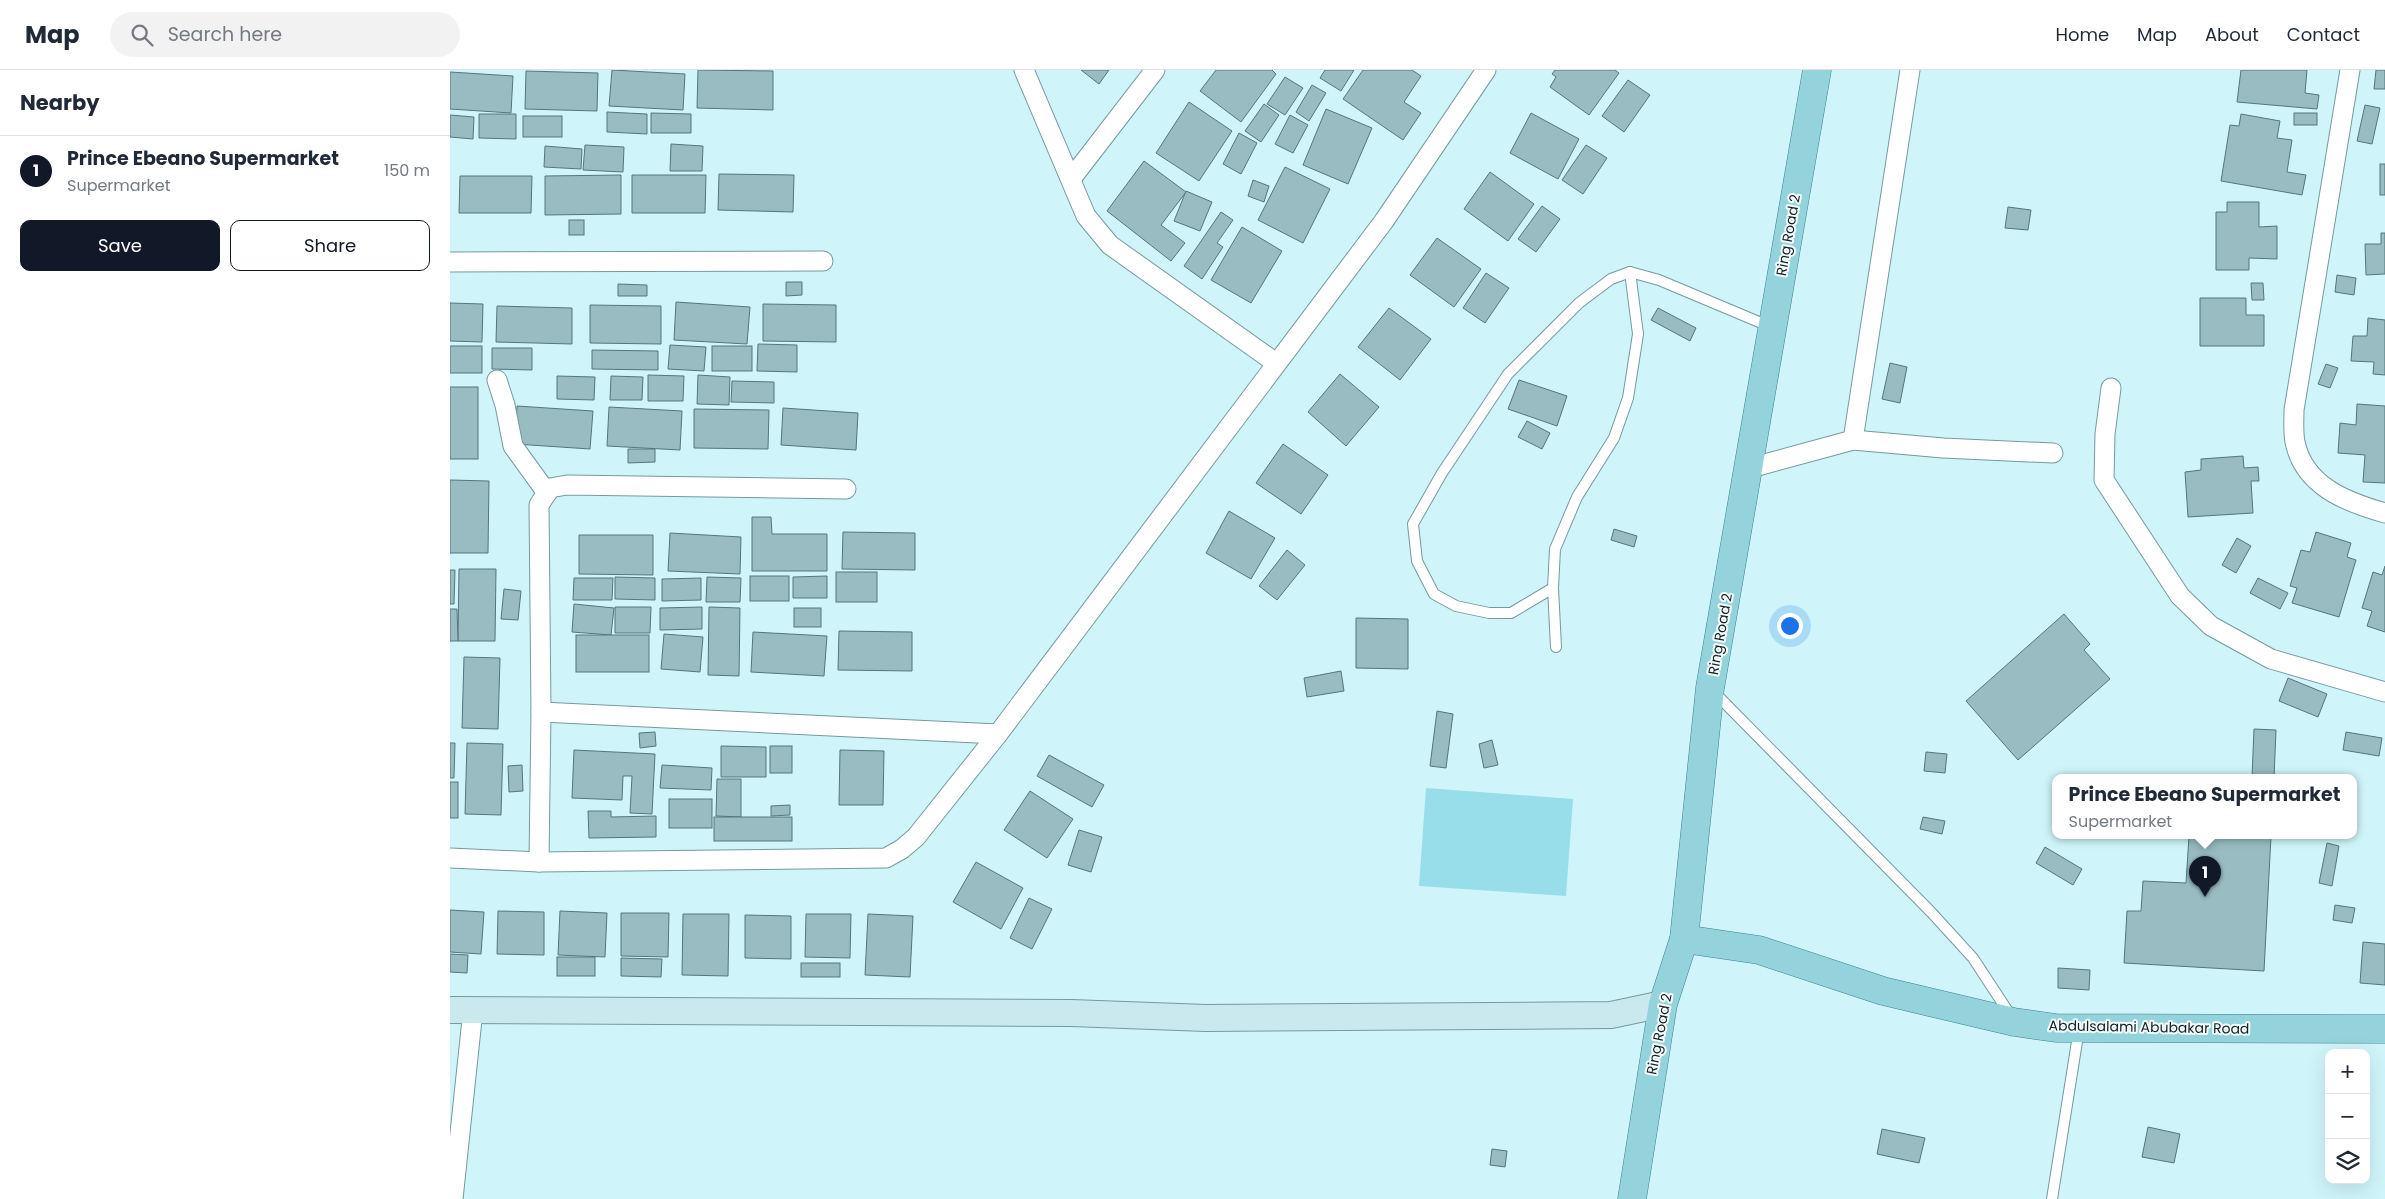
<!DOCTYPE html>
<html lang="en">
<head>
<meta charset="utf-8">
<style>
	:root { --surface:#fff; --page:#f2f2f3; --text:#1f2937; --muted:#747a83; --line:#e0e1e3; --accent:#111827 }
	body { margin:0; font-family:Poppins,sans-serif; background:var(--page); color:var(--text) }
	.controls { position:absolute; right:15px; bottom:15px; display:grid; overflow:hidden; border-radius:10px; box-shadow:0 5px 20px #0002 }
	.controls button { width:45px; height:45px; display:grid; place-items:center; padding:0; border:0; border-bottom:1px solid var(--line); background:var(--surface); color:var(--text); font:25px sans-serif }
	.you { position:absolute; left:1339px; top:555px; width:18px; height:18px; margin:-12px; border:4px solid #fff; border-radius:50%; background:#1a73e8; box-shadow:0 0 0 8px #1a73e833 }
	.badge { display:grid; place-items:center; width:32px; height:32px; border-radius:50%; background:var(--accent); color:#fff; font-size:16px; font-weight:700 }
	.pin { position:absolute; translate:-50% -41px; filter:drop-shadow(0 1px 2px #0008) }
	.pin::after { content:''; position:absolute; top:26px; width:18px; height:15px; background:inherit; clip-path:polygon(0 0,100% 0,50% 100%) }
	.popup { position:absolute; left:1602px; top:704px; width:305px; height:65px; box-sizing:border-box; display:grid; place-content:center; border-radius:10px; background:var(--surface); filter:drop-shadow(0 1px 4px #0005); font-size:16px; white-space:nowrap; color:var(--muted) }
	.popup b { font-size:19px; color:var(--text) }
	.popup::after { content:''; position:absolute; left:50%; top:100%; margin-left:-10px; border:10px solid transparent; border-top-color:var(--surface) }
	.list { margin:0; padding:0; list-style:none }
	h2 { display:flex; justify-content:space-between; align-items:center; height:65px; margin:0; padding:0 20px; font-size:21px }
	h2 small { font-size:16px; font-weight:400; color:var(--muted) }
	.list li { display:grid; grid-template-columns:32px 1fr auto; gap:15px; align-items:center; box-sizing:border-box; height:70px; padding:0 20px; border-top:1px solid var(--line) }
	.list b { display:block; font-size:19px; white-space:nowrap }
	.list p { margin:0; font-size:16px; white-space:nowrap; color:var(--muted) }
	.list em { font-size:16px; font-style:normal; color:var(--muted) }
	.actions { display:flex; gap:10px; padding:15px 20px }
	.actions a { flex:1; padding:11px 0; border:1px solid var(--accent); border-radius:10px; text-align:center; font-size:18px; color:var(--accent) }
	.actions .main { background:var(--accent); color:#fff }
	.icon { flex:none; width:28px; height:28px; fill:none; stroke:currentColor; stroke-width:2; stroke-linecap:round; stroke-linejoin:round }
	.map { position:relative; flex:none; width:1935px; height:1129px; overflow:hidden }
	header { display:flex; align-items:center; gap:30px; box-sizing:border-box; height:70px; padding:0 25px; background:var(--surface); border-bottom:1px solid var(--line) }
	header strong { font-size:24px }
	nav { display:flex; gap:28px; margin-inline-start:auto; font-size:18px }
	.search { width:350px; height:45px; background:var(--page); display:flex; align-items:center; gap:12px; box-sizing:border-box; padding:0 18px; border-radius:28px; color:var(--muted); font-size:19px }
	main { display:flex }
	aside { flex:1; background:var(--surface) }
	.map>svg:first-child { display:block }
	.green { fill:#98deea }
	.building { fill:#98bcc1; stroke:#54767b }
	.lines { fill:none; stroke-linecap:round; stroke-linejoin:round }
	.lane-casing { stroke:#76999e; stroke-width:12 }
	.street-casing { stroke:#76999e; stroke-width:21 }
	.secondary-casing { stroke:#76999e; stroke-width:28 }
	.primary-casing { stroke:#39828c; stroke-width:29 }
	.lane { stroke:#fff; stroke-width:10 }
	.street { stroke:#fff; stroke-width:19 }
	.secondary { stroke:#cae9ee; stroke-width:26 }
	.primary { stroke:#95d3dc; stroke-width:28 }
	.labels { text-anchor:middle; stroke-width:4; stroke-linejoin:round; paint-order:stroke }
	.street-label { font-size:14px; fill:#122022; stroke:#f4fbfd }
</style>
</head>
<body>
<header>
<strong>Map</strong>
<div class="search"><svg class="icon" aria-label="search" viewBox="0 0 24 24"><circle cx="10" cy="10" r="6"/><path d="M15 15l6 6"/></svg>Search here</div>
<nav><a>Home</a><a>Map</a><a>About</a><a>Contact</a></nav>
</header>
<main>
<aside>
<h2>Nearby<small></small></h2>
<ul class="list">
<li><span class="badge">1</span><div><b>Prince Ebeano Supermarket</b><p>Supermarket</p></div><em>150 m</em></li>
</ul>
<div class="actions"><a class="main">Save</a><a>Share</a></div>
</aside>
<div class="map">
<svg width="1935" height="1129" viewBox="0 0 1935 1129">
	<rect width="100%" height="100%" fill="#cff5fb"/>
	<polygon class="green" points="976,718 1123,729 1116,826 969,816"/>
	<g class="building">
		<polygon points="162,0 235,4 233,40 159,36"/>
		<polygon points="248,0 323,1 323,40 247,38"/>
		<polygon points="631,0 659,0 649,14"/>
		<polygon points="766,0 822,0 826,4 791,52 750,21"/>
		<polygon points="875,0 904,0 891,21 870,8"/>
		<polygon points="913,0 962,0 971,6 954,32 971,43 953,70 893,29"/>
		<polygon points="1105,0 1165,0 1169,3 1139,45 1100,17 1106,7 1102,4"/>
		<polygon points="1791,0 1857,0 1855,23 1869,25 1867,39 1787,32"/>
		<polygon points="1926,0 1935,0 1935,19 1924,19"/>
		<polygon points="76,1 148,3 147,41 75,39"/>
		<polygon points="0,2 63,6 61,43 0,39"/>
		<polygon points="835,7 853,18 835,45 817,34"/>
		<polygon points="1178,10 1200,25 1174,62 1152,46"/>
		<polygon points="862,15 876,23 859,51 846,42"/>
		<polygon points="739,32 782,61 749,111 706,83"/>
		<polygon points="814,34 829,45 811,72 795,61"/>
		<polygon points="1915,35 1930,38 1922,74 1907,71"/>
		<polygon points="876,39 922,58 898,114 853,95"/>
		<polygon points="157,42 197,44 197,64 157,62"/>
		<polygon points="201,43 241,44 241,63 201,63"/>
		<polygon points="1081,43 1129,69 1108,109 1060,83"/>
		<rect x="1844" y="43" width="23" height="12"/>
		<polygon points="29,44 66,44 66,69 29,68"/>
		<polygon points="1791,44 1830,51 1827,68 1842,70 1837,102 1856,105 1852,125 1771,111 1780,55 1789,56"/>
		<polygon points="0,45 24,47 23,69 0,67"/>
		<polygon points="840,45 858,55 843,83 825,74"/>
		<rect x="73" y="46" width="39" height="21"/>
		<polygon points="789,63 807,73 791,104 773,94"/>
		<polygon points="221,74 253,76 252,101 220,101"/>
		<polygon points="135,75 174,77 173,102 133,100"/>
		<polygon points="1136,75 1157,88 1133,124 1112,110"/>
		<polygon points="95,76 132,79 131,99 94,97"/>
		<polygon points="694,91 736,122 711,155 735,173 721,191 657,141"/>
		<rect x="1930" y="94" width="5" height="31"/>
		<polygon points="835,97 880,119 853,173 808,150"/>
		<polygon points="1040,102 1084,134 1058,171 1014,139"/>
		<polygon points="269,104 344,105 343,142 268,140"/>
		<polygon points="171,105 171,144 95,145 95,106"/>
		<polygon points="182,105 256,105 255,143 182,143"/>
		<polygon points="10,106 82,106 81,143 9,143"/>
		<polygon points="803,110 819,116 814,132 798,126"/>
		<polygon points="736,121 762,132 750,161 724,151"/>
		<polygon points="1777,132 1809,132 1809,157 1827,156 1827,189 1799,188 1799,200 1766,200 1766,142 1777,142"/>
		<polygon points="1092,136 1110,149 1086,182 1068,169"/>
		<polygon points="1558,137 1581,140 1578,160 1555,158"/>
		<polygon points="771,142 783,150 767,173 773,177 752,209 734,196"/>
		<rect x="119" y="150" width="15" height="15"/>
		<polygon points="792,157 832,181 801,233 761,210"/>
		<polygon points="1931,163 1935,163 1935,204 1916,205 1915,174 1931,174"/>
		<polygon points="987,168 1031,199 1004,237 960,205"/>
		<polygon points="1036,203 1059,218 1035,253 1013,238"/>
		<polygon points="1887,205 1906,208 1904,225 1885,222"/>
		<polygon points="336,212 352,212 352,225 336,226"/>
		<polygon points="1801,213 1813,213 1814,230 1802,230"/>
		<polygon points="168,214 197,215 197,226 168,226"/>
		<polygon points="1750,228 1796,228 1796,245 1814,245 1814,276 1750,276"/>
		<polygon points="226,232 300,237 297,274 224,270"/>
		<polygon points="0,233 33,234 32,272 0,271"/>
		<polygon points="313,234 386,235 386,272 313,271"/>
		<polygon points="140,235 211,236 211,274 140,273"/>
		<polygon points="47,236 122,238 122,274 46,272"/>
		<polygon points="939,238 981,269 950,310 908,277"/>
		<polygon points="1208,238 1246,258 1240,271 1201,250"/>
		<polygon points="1918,248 1935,250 1935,305 1923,304 1924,292 1901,291 1903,266 1917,266"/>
		<polygon points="308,274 347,275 347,302 307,301"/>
		<polygon points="220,275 256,277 254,301 218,299"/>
		<rect x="0" y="276" width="32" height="27"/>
		<rect x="262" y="276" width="40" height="25"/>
		<polygon points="42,278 82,278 82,300 42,299"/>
		<polygon points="142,280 208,281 208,300 142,299"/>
		<polygon points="1440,293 1457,297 1450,333 1432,329"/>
		<polygon points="1876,294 1888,298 1880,318 1868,314"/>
		<polygon points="890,304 929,337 896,376 858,342"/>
		<polygon points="198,305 234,306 233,331 198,331"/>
		<polygon points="248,305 280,307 279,335 247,334"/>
		<polygon points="107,306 145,307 144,330 107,329"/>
		<polygon points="161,306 193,307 192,330 160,330"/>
		<polygon points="1069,310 1117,326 1107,356 1058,339"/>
		<polygon points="282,311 324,312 324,333 281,332"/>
		<rect x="0" y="317" width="28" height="72"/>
		<polygon points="1907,334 1935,336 1935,413 1913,412 1915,385 1888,383 1890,353 1906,355"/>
		<polygon points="67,336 143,341 140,379 65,374"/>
		<polygon points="159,337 232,341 230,380 157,376"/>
		<polygon points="333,338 408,343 406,380 331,375"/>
		<polygon points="244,339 319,340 318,379 244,378"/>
		<polygon points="1077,351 1100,363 1092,379 1068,367"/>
		<polygon points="833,374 878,405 851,444 806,413"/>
		<polygon points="178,379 205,379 205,392 178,393"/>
		<polygon points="1793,386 1794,398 1808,397 1809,411 1801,411 1803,443 1738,447 1735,402 1751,400 1751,389"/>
		<polygon points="0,410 39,411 38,483 0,483"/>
		<polygon points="779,441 825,468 801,509 756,483"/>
		<polygon points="302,447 321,447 322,464 377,464 377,501 302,501"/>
		<polygon points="1164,459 1187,466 1184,477 1161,470"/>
		<polygon points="393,462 465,463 465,500 392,499"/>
		<polygon points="1866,462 1901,473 1897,487 1906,490 1889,547 1842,533 1847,518 1840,516 1851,480 1860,482"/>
		<polygon points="220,463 291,467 290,504 218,501"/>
		<polygon points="129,465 203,465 203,505 129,504"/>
		<polygon points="1787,468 1801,476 1786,503 1772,495"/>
		<polygon points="837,480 855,495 827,530 809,516"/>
		<polygon points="1935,496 1935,562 1917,556 1922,541 1912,538 1923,502 1932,505"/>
		<polygon points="9,499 46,499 45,571 8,571"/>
		<polygon points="0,500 5,500 4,534 0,534"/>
		<rect x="386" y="502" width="41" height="30"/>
		<rect x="300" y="506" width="39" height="25"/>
		<polygon points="377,506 377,528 343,528 343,507"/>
		<polygon points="165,507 205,508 205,530 165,529"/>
		<polygon points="257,507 291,508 290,532 256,532"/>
		<polygon points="124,508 163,508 162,530 123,530"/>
		<polygon points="251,508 251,530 212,531 212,509"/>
		<polygon points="1808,508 1838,523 1830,539 1800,523"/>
		<polygon points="54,519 71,521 68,550 51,549"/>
		<polygon points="124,534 164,538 161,565 122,562"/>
		<polygon points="165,537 201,537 200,563 165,563"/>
		<polygon points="252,537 252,559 210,560 210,538"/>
		<polygon points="259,537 290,538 289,606 258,605"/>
		<rect x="344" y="538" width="27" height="19"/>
		<polygon points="0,539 7,539 8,571 0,571"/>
		<polygon points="1614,544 1640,574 1634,580 1660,609 1568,690 1516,631"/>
		<polygon points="906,548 958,549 958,599 906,598"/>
		<polygon points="389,561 462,562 462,601 388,600"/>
		<polygon points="303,562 377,566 374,606 301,602"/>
		<polygon points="214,564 253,567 250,602 211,599"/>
		<rect x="126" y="565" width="73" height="37"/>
		<polygon points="14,587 50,588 48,659 12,658"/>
		<polygon points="891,601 894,621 857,627 854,608"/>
		<polygon points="1838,608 1877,624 1868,647 1829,631"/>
		<polygon points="987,641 1003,644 996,698 980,696"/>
		<polygon points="1804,659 1826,660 1824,708 1802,708"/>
		<polygon points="205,662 206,676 190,678 189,663"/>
		<polygon points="1896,662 1932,668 1929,686 1893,680"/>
		<polygon points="1042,670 1048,695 1034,698 1029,674"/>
		<polygon points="0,673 5,673 4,708 0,708"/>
		<polygon points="17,673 53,674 51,745 15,744"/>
		<polygon points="271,676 316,677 316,707 271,707"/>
		<rect x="320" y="676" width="22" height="27"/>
		<polygon points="124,680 205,684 202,744 180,743 182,706 173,706 172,730 122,728"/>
		<polygon points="390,680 434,681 433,735 389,735"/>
		<polygon points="1476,682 1497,684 1495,703 1474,701"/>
		<polygon points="599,685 654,715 642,737 587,706"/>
		<polygon points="72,695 73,721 59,722 58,696"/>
		<polygon points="212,695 262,698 261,720 210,718"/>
		<polygon points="267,709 291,709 291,747 266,746"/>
		<rect x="0" y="712" width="8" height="36"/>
		<polygon points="580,721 623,749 597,788 554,760"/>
		<rect x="219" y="729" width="43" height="29"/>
		<polygon points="340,735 340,745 321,746 321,736"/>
		<polygon points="138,741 161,741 161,747 206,746 206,767 139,768"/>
		<rect x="264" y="747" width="78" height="24"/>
		<polygon points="1473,747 1495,751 1492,764 1470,759"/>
		<polygon points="629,760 652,767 641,802 618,795"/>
		<polygon points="1739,766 1821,766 1814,901 1674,893 1677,841 1691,841 1693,811 1736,813"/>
		<polygon points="1877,773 1889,776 1882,816 1869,813"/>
		<polygon points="1595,777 1632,799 1623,815 1586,793"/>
		<polygon points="526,792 573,818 551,859 503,832"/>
		<polygon points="579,828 602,839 582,879 560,868"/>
		<polygon points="1885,835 1905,838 1902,853 1883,850"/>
		<polygon points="0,840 34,842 31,884 0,882"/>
		<polygon points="48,841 94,842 94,885 47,884"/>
		<polygon points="110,841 157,843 155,887 108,885"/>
		<polygon points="171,843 219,843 218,887 171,886"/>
		<polygon points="233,844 279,844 278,906 232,905"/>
		<polygon points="356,844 401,844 400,888 355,887"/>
		<polygon points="418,844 463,846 460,907 415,905"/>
		<polygon points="295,845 341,846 341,889 295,888"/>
		<polygon points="1913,872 1935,874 1935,915 1910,913"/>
		<polygon points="0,884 18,885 17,903 0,902"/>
		<rect x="107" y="887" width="38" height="19"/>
		<polygon points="171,888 212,889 211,907 171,906"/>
		<rect x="351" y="893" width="39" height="14"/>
		<polygon points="1608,898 1640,900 1639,920 1608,918"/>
		<polygon points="1698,1057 1730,1064 1724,1093 1692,1087"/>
		<polygon points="1432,1059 1475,1068 1469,1093 1427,1084"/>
		<polygon points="1042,1079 1057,1081 1055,1097 1040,1095"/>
	</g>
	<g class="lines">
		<g class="lane-casing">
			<g id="lane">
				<polyline points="1103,518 1061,543 1039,543 1006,536 984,524 967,491 963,454 992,403 1058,304 1129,233 1161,209 1180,202 1209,210 1321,257"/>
				<polyline points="1106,577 1103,518 1105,479 1127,427 1164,368 1178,328 1188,264 1180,202"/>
				<polyline points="1263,621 1481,842 1523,888 1561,946"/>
				<polyline points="1602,1129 1629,959"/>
			</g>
		</g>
		<g class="street-casing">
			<g id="street">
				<polyline points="574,0 636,146 660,175 826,293"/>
				<path d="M 1900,0 L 1844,340 C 1844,350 1843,362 1845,372 C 1854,416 1896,432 1935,443"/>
				<polyline points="621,109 705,0"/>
				<polyline points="0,192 373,191"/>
				<polyline points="47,310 55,335 63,376 97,423"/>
				<polyline points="1661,318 1655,364 1654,410 1730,526 1761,556 1821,589 1935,622"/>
				<polyline points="1403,370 1460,0"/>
				<polyline points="1300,398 1403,370 1493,378 1603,383"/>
				<polyline points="91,642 548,664"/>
				<polyline points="0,788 89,792 436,788 452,779 466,767 548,664 934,151 1036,0"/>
				<polyline points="89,792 91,642 89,435 100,418 117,415 396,419"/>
				<polyline points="3,1129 23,940"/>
			</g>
		</g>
		<g class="secondary-casing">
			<polyline id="secondary" points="0,940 621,943 756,948 1161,945 1213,934"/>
		</g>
		<g class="primary-casing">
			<g id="primary">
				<polyline points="1234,869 1309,880 1433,921 1564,952 1606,958 1935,959"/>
				<polyline points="1182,1129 1213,934 1234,869 1260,618 1367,0"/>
			</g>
		</g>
		<use href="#lane" class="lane"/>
		<use href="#street" class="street"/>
		<use href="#secondary" class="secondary"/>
		<use href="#primary" class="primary"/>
	</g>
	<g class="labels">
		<g class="street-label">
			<text transform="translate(1338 165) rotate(-80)" y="5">Ring Road 2</text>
			<text transform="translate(1270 564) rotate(-80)" y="5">Ring Road 2</text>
			<text transform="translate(1699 957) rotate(1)" y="5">Abdulsalami Abubakar Road</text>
			<text transform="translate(1209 964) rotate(-79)" y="5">Ring Road 2</text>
		</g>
	</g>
</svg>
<div class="controls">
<button>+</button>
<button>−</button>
<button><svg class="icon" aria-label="layers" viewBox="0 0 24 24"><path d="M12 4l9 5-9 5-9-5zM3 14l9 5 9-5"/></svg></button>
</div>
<div class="you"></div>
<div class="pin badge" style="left:1755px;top:827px">1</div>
<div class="popup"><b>Prince Ebeano Supermarket</b>Supermarket</div>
</div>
</main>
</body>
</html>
